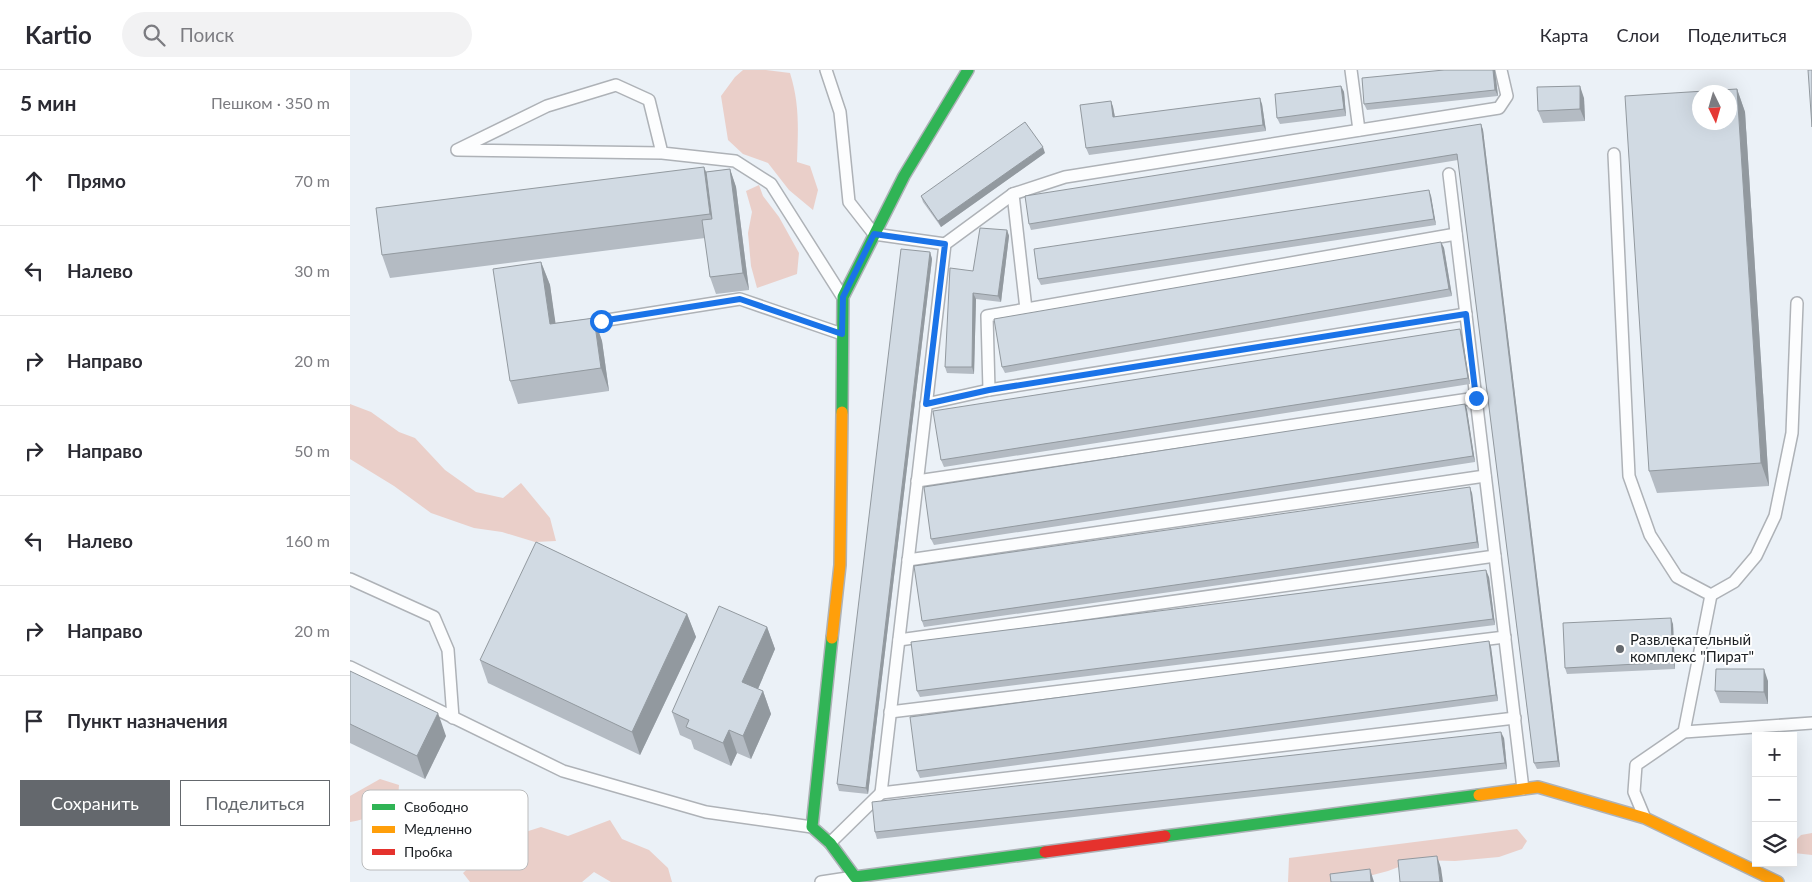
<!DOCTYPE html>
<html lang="ru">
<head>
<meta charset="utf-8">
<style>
	:root { --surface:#fff; --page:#f2f2f3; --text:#2b2b33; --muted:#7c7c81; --line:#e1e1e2; --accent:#64686d }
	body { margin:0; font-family:Lato,sans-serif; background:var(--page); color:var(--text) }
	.controls { position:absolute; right:15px; bottom:15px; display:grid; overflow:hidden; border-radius:0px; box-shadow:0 5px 20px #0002 }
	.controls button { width:45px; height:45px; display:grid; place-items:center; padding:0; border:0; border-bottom:1px solid var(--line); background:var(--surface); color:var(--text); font:25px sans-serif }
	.compass { position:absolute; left:1342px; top:15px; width:45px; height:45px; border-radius:50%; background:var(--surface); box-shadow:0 5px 20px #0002; rotate:175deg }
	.stop { position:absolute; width:15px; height:15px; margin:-11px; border:4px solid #1a73e8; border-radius:50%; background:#fff }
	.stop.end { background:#1a73e8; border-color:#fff; box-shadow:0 1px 5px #0008 }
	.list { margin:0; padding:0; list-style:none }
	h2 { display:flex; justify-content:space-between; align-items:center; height:65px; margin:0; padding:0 20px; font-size:21px }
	h2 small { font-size:16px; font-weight:400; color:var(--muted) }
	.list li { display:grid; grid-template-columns:32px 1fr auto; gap:15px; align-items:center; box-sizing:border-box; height:90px; padding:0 20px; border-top:1px solid var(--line) }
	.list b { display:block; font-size:19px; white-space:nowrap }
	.list em { font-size:16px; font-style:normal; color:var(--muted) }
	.actions { display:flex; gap:10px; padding:15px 20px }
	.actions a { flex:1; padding:11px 0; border:1px solid var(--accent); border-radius:0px; text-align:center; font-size:18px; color:var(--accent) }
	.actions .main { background:var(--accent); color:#fff }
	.icon { flex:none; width:28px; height:28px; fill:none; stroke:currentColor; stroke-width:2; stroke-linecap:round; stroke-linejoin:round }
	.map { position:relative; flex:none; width:1462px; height:812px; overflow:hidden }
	header { display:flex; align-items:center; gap:30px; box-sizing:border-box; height:70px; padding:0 25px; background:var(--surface); border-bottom:1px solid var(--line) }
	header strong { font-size:24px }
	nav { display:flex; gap:28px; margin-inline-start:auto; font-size:18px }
	.search { width:350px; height:45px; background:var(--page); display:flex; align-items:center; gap:12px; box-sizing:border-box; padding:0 18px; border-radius:28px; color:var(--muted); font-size:19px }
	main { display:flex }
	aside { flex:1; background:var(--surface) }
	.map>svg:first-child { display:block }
	.green { fill:#eacfc9 }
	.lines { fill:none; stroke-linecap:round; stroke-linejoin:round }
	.lane-casing { stroke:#aeb2b7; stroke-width:14 }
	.fast-casing { stroke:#aeb2b7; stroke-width:14 }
	.slow-casing { stroke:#aeb2b7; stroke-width:14 }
	.jam-casing { stroke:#aeb2b7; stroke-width:14 }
	.lane { stroke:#fcfdfe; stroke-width:11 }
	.fast { stroke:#30b455; stroke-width:11 }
	.slow { stroke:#ff9f0a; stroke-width:11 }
	.jam { stroke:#e5322d; stroke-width:11 }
	.wall { fill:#b4bbc3 }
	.shaded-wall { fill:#92999f }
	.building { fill:#d1dae3; stroke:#92999f; fill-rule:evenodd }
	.route { stroke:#1a73e8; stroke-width:6 }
	.poi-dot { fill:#64686d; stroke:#fff; stroke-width:2 }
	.labels { text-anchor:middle; stroke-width:4; stroke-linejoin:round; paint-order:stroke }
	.poi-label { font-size:15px; fill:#1b1f23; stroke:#fff; text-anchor:start }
	.key { fill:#fff; stroke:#bbbcbd; stroke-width:1 }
	.key-label { font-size:14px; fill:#1b1f23 }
</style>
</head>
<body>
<header>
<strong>Kartio</strong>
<div class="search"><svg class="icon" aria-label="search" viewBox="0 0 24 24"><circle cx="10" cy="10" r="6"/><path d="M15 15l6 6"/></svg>Поиск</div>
<nav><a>Карта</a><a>Слои</a><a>Поделиться</a></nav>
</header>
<main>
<aside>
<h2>5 мин<small>Пешком · 350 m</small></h2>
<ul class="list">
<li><svg class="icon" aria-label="ahead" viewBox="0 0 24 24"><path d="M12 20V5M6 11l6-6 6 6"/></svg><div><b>Прямо</b></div><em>70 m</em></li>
<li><svg class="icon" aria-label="left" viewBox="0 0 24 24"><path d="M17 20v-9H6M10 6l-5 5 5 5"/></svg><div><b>Налево</b></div><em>30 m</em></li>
<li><svg class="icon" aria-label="right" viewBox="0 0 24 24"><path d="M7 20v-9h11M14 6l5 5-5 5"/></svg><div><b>Направо</b></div><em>20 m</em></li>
<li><svg class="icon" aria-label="right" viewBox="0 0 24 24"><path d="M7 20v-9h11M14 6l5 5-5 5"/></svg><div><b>Направо</b></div><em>50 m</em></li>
<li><svg class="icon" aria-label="left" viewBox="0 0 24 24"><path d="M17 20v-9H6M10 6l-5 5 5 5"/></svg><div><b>Налево</b></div><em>160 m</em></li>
<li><svg class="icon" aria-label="right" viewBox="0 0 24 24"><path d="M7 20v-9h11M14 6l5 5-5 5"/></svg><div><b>Направо</b></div><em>20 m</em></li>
<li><svg class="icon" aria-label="arrive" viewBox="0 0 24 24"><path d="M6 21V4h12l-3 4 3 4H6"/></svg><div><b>Пункт назначения</b></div></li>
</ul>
<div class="actions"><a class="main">Сохранить</a><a>Поделиться</a></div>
</aside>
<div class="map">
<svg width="1462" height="812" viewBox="0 0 1462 812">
	<rect width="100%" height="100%" fill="#ebf1f7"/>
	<g class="green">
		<path d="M 393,0 L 416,0 L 440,3 C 450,35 448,60 447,92 L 460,96 L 468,120 L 463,140 L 439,120 L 418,93 L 393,84 L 378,70 L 371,26 L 385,7 Z"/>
		<polygon points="409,115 413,126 429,147 449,183 447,204 407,218 401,196 398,163 402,142 396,121"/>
		<polygon points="0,334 21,342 49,362 65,368 95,400 126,422 153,428 171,413 200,448 206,471 185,472 152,462 124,458 81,443 44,416 0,389"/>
		<path d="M 30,709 L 49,715 L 48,728 C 33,739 19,750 0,752 L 0,726 Z"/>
		<polygon points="260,750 272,769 299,780 318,798 322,812 261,812 244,802 232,812 120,812 113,803 150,770 191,757 218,766"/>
		<polygon points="1167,759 1177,771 1172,779 1149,787 1105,791 1067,790 1038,801 996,812 938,812 939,788"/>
		<polygon points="1462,763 1462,785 1444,783 1443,773 1451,765"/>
	</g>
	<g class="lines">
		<g class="lane-casing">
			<g id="lane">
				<polyline points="476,0 490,42 499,132 524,164 595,174"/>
				<polyline points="1001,0 1009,60"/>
				<polyline points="312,83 107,80 197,36 266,15 299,30 312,83 385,91 421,114 492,226"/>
				<polyline points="1264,84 1279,406 1300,465 1327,507 1361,525 1334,662"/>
				<polyline points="1099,104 1173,719"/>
				<polyline points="663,124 595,174 531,723 1165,648"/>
				<polyline points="676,239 663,124 715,107 1149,38 1157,26 1151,0"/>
				<polyline points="251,251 390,229 492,264"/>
				<polyline points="639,320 637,246 1106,164"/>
				<polyline points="576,334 639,320 1116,244"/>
				<polyline points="567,411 1126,328"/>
				<polyline points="558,490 1135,406"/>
				<polyline points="0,509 84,547 98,580 103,648"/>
				<polyline points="1361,525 1384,512 1406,486 1425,446 1442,363 1447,233"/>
				<polyline points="549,570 1145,486"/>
				<polyline points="0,597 213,701 356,742 462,757"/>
				<polyline points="540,642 1155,567"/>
				<polyline points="1294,746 1284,722 1286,695 1334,662 1462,653"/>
				<polyline points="480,773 531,723"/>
				<polyline points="471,812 504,807"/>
			</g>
		</g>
		<g class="fast-casing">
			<g id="fast">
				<polyline points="492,342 493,227 554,106 618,0"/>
				<polyline points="482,568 462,757 480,773 505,807 695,782"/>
				<polyline points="815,766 1129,725"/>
			</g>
		</g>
		<g class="slow-casing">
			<g id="slow">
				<polyline points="482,568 490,495 492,342"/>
				<polyline points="1129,725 1188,717 1295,748 1428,812"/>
			</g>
		</g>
		<g class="jam-casing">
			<polyline id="jam" points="695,782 815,766"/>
		</g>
		<use href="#lane" class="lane"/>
		<use href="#fast" class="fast"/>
		<use href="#slow" class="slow"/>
		<use href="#jam" class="jam"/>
	</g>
	<g class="wall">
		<polygon points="1094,0 1145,0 1148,26 1017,40 1014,34"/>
		<polygon points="991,16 994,22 996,46 930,54 927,48"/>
		<polygon points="1387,19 1395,42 1419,416 1307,423 1299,401"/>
		<polygon points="1234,28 1235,51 1193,53 1188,41"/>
		<polygon points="761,31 763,37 765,47 912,34 916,61 739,85 736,78"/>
		<polygon points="1131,54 1133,60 1210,697 1187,699 1184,693 1108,90 681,160 679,154"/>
		<polygon points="695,83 591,157 573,132 571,126"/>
		<polygon points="354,97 356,102 380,99 386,117 399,220 366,224 360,207 355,168 40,208 32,185"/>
		<polygon points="1081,126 1086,155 691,215 688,209"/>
		<polygon points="657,160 659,166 651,232 626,229 624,304 597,303 595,297 623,201"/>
		<polygon points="1091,172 1094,178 1102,226 655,303 652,297"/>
		<polygon points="580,182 582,189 518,724 489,721 487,714"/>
		<polygon points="191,192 200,215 205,253 244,248 252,271 259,321 168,334 160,311"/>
		<polygon points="1110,259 1112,265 1120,314 594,397 591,390"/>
		<polygon points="1115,334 1117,340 1125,392 584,475 581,469"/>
		<polygon points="1122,423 1129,478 574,557 572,551"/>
		<polygon points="1139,507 1145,555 570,627 567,621"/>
		<polygon points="337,544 346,567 290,685 138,613 130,590"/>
		<polygon points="1323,554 1325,599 1217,604 1215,598"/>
		<polygon points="417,557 425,579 408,619 413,621 421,644 401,689 387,683 381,696 344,679 341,670 330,665 322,642"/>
		<polygon points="1139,571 1141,577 1148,631 570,708 567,701"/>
		<polygon points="0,601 96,666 75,709 0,673"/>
		<polygon points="1418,611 1418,634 1370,633 1365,621"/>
		<polygon points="1154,668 1157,699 527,769 525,762"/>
	</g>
	<g class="shaded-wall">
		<polygon points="1143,0 1145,0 1145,1 1148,26 1145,20"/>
		<polygon points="991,16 994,22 996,46 994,39"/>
		<polygon points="1230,16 1234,28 1235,51 1230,39"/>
		<polygon points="1387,19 1395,42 1419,416 1411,393"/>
		<polygon points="910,28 912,34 916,61 913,55"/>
		<polygon points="761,31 763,37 766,53 763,47"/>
		<polygon points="1131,54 1133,60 1210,697 1208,691"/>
		<polygon points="693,77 695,83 591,157 588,151"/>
		<polygon points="354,97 363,120 368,166 360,144"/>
		<polygon points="380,99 386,117 399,220 393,203"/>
		<polygon points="1079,120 1081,126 1086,155 1084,149"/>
		<polygon points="657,160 659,166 651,232 648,226"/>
		<polygon points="1091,172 1094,178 1102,226 1099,219"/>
		<polygon points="580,182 582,189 518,724 516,718"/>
		<polygon points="191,192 200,215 209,277 200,254"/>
		<polygon points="623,223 626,229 624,304 622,297"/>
		<polygon points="244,248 252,271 259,321 251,298"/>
		<polygon points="1110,259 1112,265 1120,314 1118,308"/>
		<polygon points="1115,334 1117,340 1125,392 1123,386"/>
		<polygon points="1120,417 1122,423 1129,478 1127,472"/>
		<polygon points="1136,500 1139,507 1145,555 1143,549"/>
		<polygon points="337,544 346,567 290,685 282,662"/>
		<polygon points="1321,548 1323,554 1325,599 1323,592"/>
		<polygon points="417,557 425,579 401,635 392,612"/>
		<polygon points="1139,571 1141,577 1148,631 1146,625"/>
		<polygon points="1414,599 1418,611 1418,634 1414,622"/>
		<polygon points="413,621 421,644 401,689 393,666"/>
		<polygon points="88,643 96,666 75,709 67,686"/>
		<polygon points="379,660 387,683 381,696 373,673"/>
		<polygon points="1151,662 1154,668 1157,699 1155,693"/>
		<polygon points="1087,786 1091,798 1093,812 1090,812"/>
		<polygon points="1020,799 1024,812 1021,812"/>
	</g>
	<g class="building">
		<polygon points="1094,0 1143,0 1145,20 1014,34 1012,8"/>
		<polygon points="1458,0 1462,0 1462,57"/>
		<polygon points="991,16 994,39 927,48 925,24"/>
		<polygon points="1230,16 1230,39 1188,41 1187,17"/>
		<path d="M 1387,19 L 1411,393 L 1299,401 L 1275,26 ZM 1350,22 L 1380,22 L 1380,52 L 1350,52 Z"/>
		<polygon points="910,28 913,55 736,78 730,35 761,31 763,47"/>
		<polygon points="675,52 693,77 588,151 571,126"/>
		<polygon points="1131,54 1208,691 1184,693 1107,84 679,154 675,126"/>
		<polygon points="354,97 360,144 32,185 26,138"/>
		<polygon points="380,99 393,203 360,207 352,150 362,149 356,102"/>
		<polygon points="1079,120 1084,149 688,209 684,179"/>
		<polygon points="630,158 657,160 648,226 623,223 622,297 595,297 600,198 623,201"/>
		<polygon points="1091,172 1099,219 652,297 644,249"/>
		<polygon points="551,179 580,182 516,718 487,714"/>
		<polygon points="191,192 200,254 244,248 251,298 160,311 143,199"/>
		<polygon points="1110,259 1118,308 591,390 583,341"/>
		<polygon points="1115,334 1123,386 581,469 574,417"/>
		<polygon points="1120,417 1127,472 572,551 564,496"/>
		<polygon points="186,472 337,544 282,662 130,590"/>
		<polygon points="1136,500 1143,549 567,621 561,572"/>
		<polygon points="369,536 417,557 392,612 413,621 393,666 379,660 373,673 336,657 339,650 322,642"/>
		<polygon points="1321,548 1323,592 1215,598 1213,553"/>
		<polygon points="1139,571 1146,625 567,701 560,647"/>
		<polygon points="1366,599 1414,599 1414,622 1365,621"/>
		<polygon points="0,601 88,643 67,686 0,654"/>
		<polygon points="1151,662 1155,693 525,762 522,732"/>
		<polygon points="1087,786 1090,812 1050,812 1048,790"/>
		<polygon points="1020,799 1021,812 981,812 980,804"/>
	</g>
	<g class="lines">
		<polyline class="route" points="251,251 390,229 492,264 493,227 524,164 595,174 576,334 639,320 1116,244 1126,328"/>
	</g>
	<circle class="poi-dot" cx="1270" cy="579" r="5"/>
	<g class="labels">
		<g class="poi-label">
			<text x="1280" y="575">Развлекательный<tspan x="1280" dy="17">комплекс "Пират"</tspan></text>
		</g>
	</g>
	<rect x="12" y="720" width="166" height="80" rx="8" class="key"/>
	<rect x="22" y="734" width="23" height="6" fill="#30b455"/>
	<rect x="22" y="756" width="23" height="7" fill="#ff9f0a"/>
	<rect x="22" y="779" width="23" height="6" fill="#e5322d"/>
	<g class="key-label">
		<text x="54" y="742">Свободно</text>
		<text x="54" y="764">Медленно</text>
		<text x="54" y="787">Пробка</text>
	</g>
</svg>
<div class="controls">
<button>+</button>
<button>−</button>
<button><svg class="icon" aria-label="layers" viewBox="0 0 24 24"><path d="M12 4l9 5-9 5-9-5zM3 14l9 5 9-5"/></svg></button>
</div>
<svg class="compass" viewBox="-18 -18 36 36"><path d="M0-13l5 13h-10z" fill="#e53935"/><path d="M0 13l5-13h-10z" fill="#7c7c81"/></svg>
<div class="stop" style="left:251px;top:251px"></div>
<div class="stop end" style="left:1126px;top:328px"></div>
</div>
</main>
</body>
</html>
